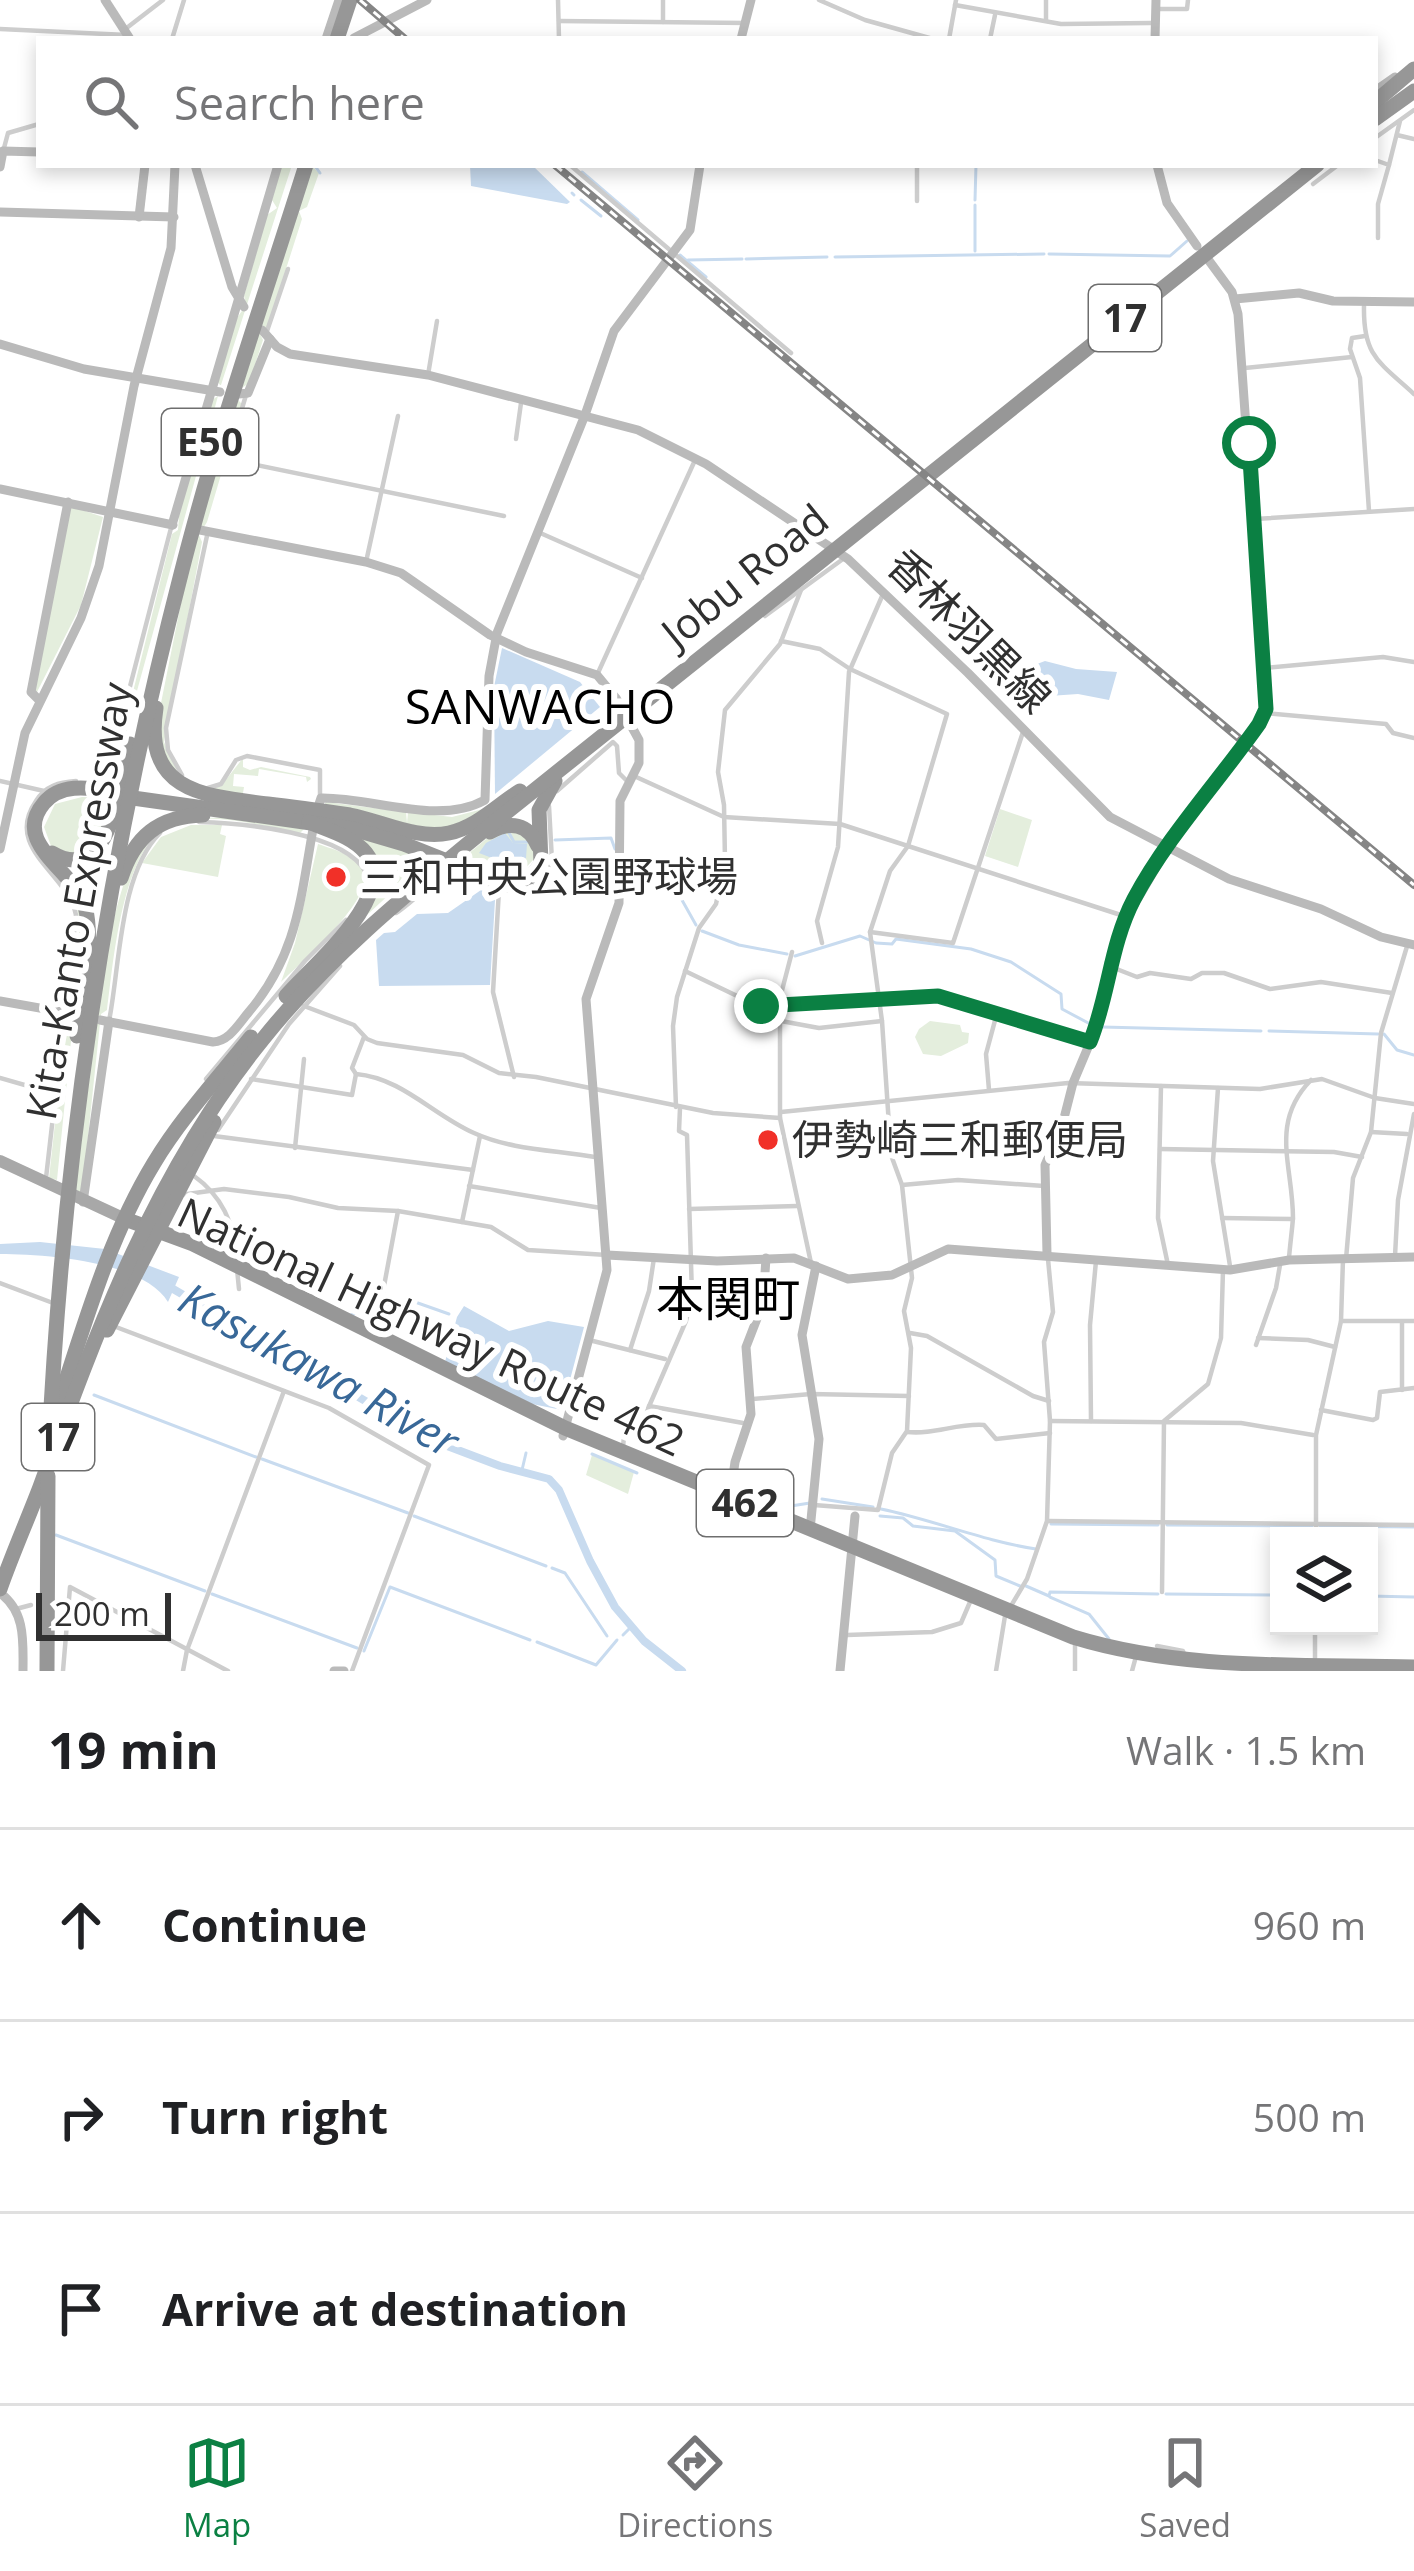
<!DOCTYPE html>
<html lang="en">
<head>
<meta charset="utf-8">
<style>
	:root { --surface:#fff; --page:#f6f6f6; --text:#202124; --muted:#757577; --line:#e0e0e0; --accent:#0b8043 }
	body { margin:0; font-family:"Open Sans","Noto Sans JP",sans-serif; background:var(--page); color:var(--text) }
	.controls { position:absolute; right:36px; bottom:36px; display:grid; overflow:hidden; border-radius:0px; box-shadow:0 6px 18px #0003 }
	.controls button { width:108px; height:108px; display:grid; place-items:center; padding:0; border:0; border-bottom:3px solid var(--line); background:var(--surface); color:var(--text); font:60px sans-serif }
	.scale { position:absolute; left:36px; bottom:30px; width:135px; box-sizing:border-box; padding-left:12px; border:6px solid #303030; border-top:0; font-size:33px; line-height:42px; white-space:nowrap; color:#303030; -webkit-text-stroke:9px #fff; paint-order:stroke }
	.stop { position:absolute; width:36px; height:36px; margin:-27px; border:9px solid #0b8043; border-radius:50%; background:#fff }
	.stop.end { background:#0b8043; border-color:#fff; box-shadow:0 3px 12px #0008 }
	.list { margin:0; padding:0; list-style:none }
	h2 { display:flex; justify-content:space-between; align-items:center; height:156px; margin:0; padding:0 48px; font-size:51px }
	h2 small { font-size:39px; font-weight:400; color:var(--muted) }
	.list li { display:grid; grid-template-columns:78px 1fr auto; gap:36px; align-items:center; box-sizing:border-box; height:192px; padding:0 48px; border-top:3px solid var(--line) }
	.list b { display:block; font-size:45px; white-space:nowrap }
	.list em { font-size:39px; font-style:normal; color:var(--muted) }
	.icon { flex:none; width:66px; height:66px; fill:none; stroke:currentColor; stroke-width:2; stroke-linecap:round; stroke-linejoin:round }
	.map { position:relative; flex:none; width:1414px; height:1671px; overflow:hidden }
	.search { position:absolute; background:var(--surface); box-shadow:0 6px 18px #0003; left:36px; right:36px; top:36px; height:132px; display:flex; align-items:center; gap:30px; box-sizing:border-box; padding:0 42px; border-radius:0px; color:var(--muted); font-size:45px }
	.sheet { height:732px; background:var(--surface) }
	nav { display:flex; justify-content:space-around; align-items:center; box-sizing:border-box; height:168px; border-top:3px solid var(--line); background:var(--surface); font-size:33px; color:var(--muted) }
	nav a { display:grid; justify-items:center; gap:6px }
	nav .on { color:var(--accent) }
	.map>svg:first-child { display:block }
	.green { fill:#e4eedd }
	.water { fill:#c8dbef }
	.lines { fill:none; stroke-linecap:round; stroke-linejoin:round }
	.stream { stroke:#c8dbef; stroke-width:3 }
	.river { stroke:#c8dbef; stroke-width:8 }
	.street { stroke:#cdcdcd; stroke-width:4.5 }
	.secondary { stroke:#bababa; stroke-width:9 }
	.primary { stroke:#a8a8a8; stroke-width:12 }
	.highway { stroke:#979797; stroke-width:15 }
	.rail-casing { stroke:#858585; stroke-width:8 }
	.rail { stroke:#fff; stroke-width:3; stroke-dasharray:9; stroke-linecap:butt }
	.route { stroke:#0b8043; stroke-width:15 }
	.poi-dot { fill:#f13028; stroke:#fff; stroke-width:4.5 }
	.labels { text-anchor:middle; stroke-width:12; stroke-linejoin:round; paint-order:stroke }
	.shield { fill:#fff; stroke:#6e6e6e; stroke-width:3 }
	.shield-label { font-size:39px; font-weight:bold; fill:#303030 }
	.street-label { font-size:42px; fill:#303030; stroke:#fff }
	.poi-label { font-size:42px; fill:#303030; stroke:#fff; text-anchor:start }
	.water-label { font-size:45px; font-style:italic; fill:#386898; stroke:#fff }
	.quarter-label { font-size:48px; fill:#000; stroke:#fff }
</style>
</head>
<body>
<div class="map">
<svg width="1414" height="1671" viewBox="0 0 1414 1671">
	<rect width="100%" height="100%" fill="#fff"/>
	<g class="green">
		<polygon points="292,165 221,385 220,385 217,381 237,318 246,305 244,296 267,215 277,208 272,200 281,166"/>
		<polygon points="311,165 319,173 307,207 299,211 302,219 268,325 260,334 263,340 249,383 242,388"/>
		<path d="M 218,396 L 129,720 L 115,788 C 92,784 61,779 43,798 C 10,835 52,859 71,886 C 79,897 82,908 83,922 L 57,1180 L 49,1178 L 66,1023 L 73,1010 L 69,1005 C 73,974 86,932 75,902 C 68,880 47,870 35,851 C 20,826 34,790 63,784 C 79,781 95,784 110,785 L 172,534 L 178,530 L 180,504 L 212,400 Z"/>
		<path d="M 237,399 L 242,404 L 207,522 L 199,535 L 202,542 L 164,742 L 179,775 L 207,790 L 221,786 L 243,758 L 243,767 L 250,770 L 261,767 L 310,777 L 311,779 L 307,782 L 306,777 L 259,769 L 258,776 L 234,774 L 233,786 L 244,787 L 243,793 C 192,805 158,766 158,718 L 189,563 Z"/>
		<polygon points="70,506 103,517 81,605 37,692 34,690"/>
		<polygon points="82,797 113,798 105,829 78,856 51,846 44,827 55,804"/>
		<polygon points="326,802 406,812 407,823 408,812 452,817 487,808 444,831 323,807"/>
		<polygon points="1000,809 1032,820 1018,867 985,856"/>
		<path d="M 229,818 L 305,828 L 300,833 C 263,827 221,813 181,821 C 122,832 114,961 107,1010 L 101,1014 L 82,1193 L 72,1188 C 81,1120 105,875 149,835 C 172,815 201,818 229,818 Z"/>
		<polygon points="191,825 222,825 220,834 226,836 218,877 142,863 161,837"/>
		<polygon points="327,826 429,858 344,936 377,873"/>
		<polygon points="510,828 533,843 534,859 520,874 496,873 462,859 491,835"/>
		<path d="M 318,844 C 335,850 359,855 364,876 C 370,902 300,964 281,982 L 295,943 Z"/>
		<polygon points="930,1021 960,1025 962,1032 969,1033 968,1043 941,1056 923,1054 915,1037 919,1029"/>
		<polygon points="592,1455 634,1472 628,1494 586,1475"/>
	</g>
	<g class="water">
		<polygon points="470,165 532,165 570,202 567,204 471,186"/>
		<polygon points="502,648 580,682 600,707 495,794 494,687"/>
		<polygon points="1045,661 1076,669 1117,672 1109,700 1078,694 1049,696 1044,683 1035,676 1037,664"/>
		<polygon points="505,833 513,843 527,844 526,858 515,867 479,853 486,843"/>
		<polygon points="481,890 493,894 495,900 490,985 379,986 376,940 384,933 395,932 417,914 448,913"/>
		<path d="M 40,1242 L 105,1249 L 179,1277 L 168,1302 C 144,1261 44,1254 0,1254 L 0,1244 Z"/>
		<polygon points="464,1306 509,1331 548,1321 584,1327 562,1410 532,1404 445,1362 457,1317"/>
	</g>
	<g class="lines">
		<g class="stream">
			<polyline points="315,166 320,173"/>
			<polyline points="582,172 638,220"/>
			<polyline points="572,193 574,195"/>
			<polyline points="581,200 601,216"/>
			<polyline points="975,200 976,165"/>
			<polyline points="975,251 975,205"/>
			<polyline points="1049,254 1170,256 1187,241"/>
			<polyline points="680,255 706,277"/>
			<polyline points="835,257 1044,254"/>
			<polyline points="746,259 827,257"/>
			<polyline points="688,260 742,259"/>
			<polyline points="508,831 514,842 528,842"/>
			<polyline points="555,840 611,838 615,849"/>
			<polyline points="631,889 673,887"/>
			<polyline points="678,893 696,925"/>
			<polyline points="702,931 739,945 787,954"/>
			<polyline points="795,956 860,936 876,943 892,944 896,939 971,949 1011,962 1061,994 1062,1009 1092,1025"/>
			<polyline points="1102,1027 1261,1031"/>
			<polyline points="1269,1031 1378,1034"/>
			<polyline points="1384,1034 1397,1050 1414,1055"/>
			<polyline points="383,1305 415,1302 449,1314"/>
			<polyline points="351,1315 375,1306"/>
			<polyline points="94,1395 256,1457"/>
			<polyline points="592,1454 637,1473"/>
			<polyline points="262,1459 408,1513"/>
			<polyline points="522,1470 526,1453"/>
			<polyline points="822,1499 873,1507"/>
			<polyline points="778,1508 810,1503"/>
			<path d="M 881,1509 C 934,1520 983,1541 1036,1549"/>
			<polyline points="414,1516 546,1566"/>
			<polyline points="880,1516 903,1518 913,1526 955,1531 995,1560 996,1576 1020,1586"/>
			<polyline points="1051,1524 1158,1525"/>
			<polyline points="1167,1525 1312,1526"/>
			<polyline points="1320,1526 1414,1527"/>
			<polyline points="56,1535 205,1591"/>
			<polyline points="552,1568 565,1573 607,1636"/>
			<polyline points="1026,1586 1049,1596 1050,1592 1158,1594"/>
			<polyline points="212,1594 357,1648"/>
			<polyline points="1166,1594 1279,1595"/>
			<polyline points="1369,1596 1414,1597"/>
			<polyline points="1050,1597 1089,1614 1109,1639"/>
			<polyline points="623,1635 631,1627"/>
			<polyline points="537,1642 596,1665 617,1640"/>
			<polyline points="364,1651 390,1587 530,1640"/>
		</g>
		<polyline class="river" points="168,1286 434,1441 500,1466 549,1479 559,1490 590,1561 615,1607 644,1641 682,1671"/>
		<g class="street">
			<polyline points="558,0 559,39"/>
			<polyline points="663,0 663,22"/>
			<polyline points="819,0 865,20 933,39"/>
			<polyline points="1046,0 1046,20"/>
			<polyline points="955,5 1061,24 1151,23"/>
			<polyline points="1156,9 1187,9 1188,0"/>
			<polyline points="559,21 746,23"/>
			<polyline points="0,29 127,35"/>
			<polyline points="124,30 163,0"/>
			<polyline points="172,39 184,0"/>
			<polyline points="949,39 956,0"/>
			<polyline points="990,39 995,15"/>
			<polyline points="1397,135 1414,139"/>
			<polyline points="1375,138 1414,110"/>
			<polyline points="4,148 8,133 39,124"/>
			<polyline points="1375,160 1389,165 1378,204 1378,238"/>
			<polyline points="570,165 791,353"/>
			<polyline points="1389,165 1400,121"/>
			<polyline points="1313,184 1338,165"/>
			<polyline points="917,201 917,165"/>
			<path d="M 1364,306 C 1363,356 1379,362 1414,394"/>
			<polyline points="266,334 288,269"/>
			<polyline points="1365,336 1352,338 1350,349 1360,378 1369,511"/>
			<polyline points="1245,368 1352,357"/>
			<polyline points="428,375 437,321"/>
			<polyline points="246,395 227,459 504,516"/>
			<polyline points="516,439 521,403"/>
			<polyline points="1255,519 1414,509"/>
			<polyline points="538,532 642,578"/>
			<polyline points="366,562 398,416"/>
			<polyline points="765,616 843,559"/>
			<polyline points="781,641 820,649 850,669 947,714 908,846 890,871 870,932 882,1021 891,1155 902,1185 912,1278 904,1311 911,1348 907,1431 892,1453 878,1510 814,1505"/>
			<polyline points="1265,668 1383,657 1414,662"/>
			<polyline points="597,675 696,458"/>
			<polyline points="1265,713 1386,724 1393,733 1414,738"/>
			<polyline points="182,775 168,750 166,728 208,531"/>
			<polyline points="634,776 724,817 840,824 1127,917"/>
			<polyline points="0,781 44,791"/>
			<polyline points="105,783 171,528"/>
			<polyline points="208,788 221,784 236,760 247,756 320,770 320,796"/>
			<polyline points="557,791 613,742 617,746 619,773 627,781"/>
			<path d="M 199,822 C 241,823 346,832 366,873"/>
			<polyline points="499,890 493,992 514,1077"/>
			<path d="M 396,913 C 412,903 426,885 444,879 C 477,867 503,905 537,885 L 552,861 L 549,806"/>
			<polyline points="870,932 953,943 1023,732"/>
			<polyline points="822,943 817,921 838,847 849,672 883,594"/>
			<polyline points="792,952 780,998 780,1118 811,1263"/>
			<polyline points="1109,966 1137,977 1150,973 1191,979 1202,973 1224,973 1270,989 1321,982 1392,993"/>
			<polyline points="685,971 758,1006 938,996 1090,1042"/>
			<polyline points="304,1006 354,1025 367,1039 377,1043 463,1055 499,1073 536,1077 713,1113 780,1118"/>
			<path d="M 109,1021 C 120,967 119,874 160,833"/>
			<polyline points="781,1021 819,1028 882,1021"/>
			<path d="M 364,1037 L 352,1068 L 356,1074 C 402,1078 433,1115 474,1133 C 511,1150 555,1150 595,1157"/>
			<polyline points="0,1078 56,1094"/>
			<polyline points="251,1079 352,1095 356,1074"/>
			<polyline points="210,1081 206,1079 305,961 346,920"/>
			<polyline points="1161,1086 1158,1218 1168,1265"/>
			<polyline points="1218,1088 1213,1161 1230,1266"/>
			<polyline points="989,1090 986,1054 997,1013"/>
			<polyline points="676,1107 673,1026 677,997 699,928 716,904 725,861 724,805 718,772 725,710 780,644 801,590"/>
			<polyline points="781,1112 1068,1083 1260,1089 1322,1079 1375,1098 1414,1104"/>
			<polyline points="218,1130 289,1024 340,966"/>
			<polyline points="1371,1132 1407,1134"/>
			<polyline points="214,1136 473,1170"/>
			<polyline points="295,1148 304,1059"/>
			<polyline points="1160,1149 1334,1152 1362,1157"/>
			<path d="M 194,1176 C 221,1195 235,1224 236,1257"/>
			<path d="M 46,1178 L 76,915 C 68,873 3,849 36,801 C 45,786 59,782 76,781"/>
			<polyline points="902,1185 958,1180 1044,1186"/>
			<polyline points="469,1186 601,1208"/>
			<polyline points="180,1195 224,1189 289,1197 338,1208 398,1211 491,1227 528,1250 607,1255"/>
			<polyline points="689,1209 797,1206"/>
			<polyline points="1222,1218 1293,1219"/>
			<polyline points="462,1222 480,1136"/>
			<polyline points="1395,1256 1398,1200 1414,1114"/>
			<path d="M 1289,1258 C 1290,1245 1292,1231 1293,1218 C 1293,1166 1269,1123 1311,1080"/>
			<polyline points="1346,1259 1353,1178 1371,1132 1381,1033 1408,943"/>
			<polyline points="237,1269 239,1289"/>
			<polyline points="0,1283 53,1303"/>
			<polyline points="1341,1321 1414,1321"/>
			<polyline points="1402,1323 1402,1390"/>
			<polyline points="116,1327 329,1408 429,1465 352,1671"/>
			<polyline points="376,1329 398,1211"/>
			<polyline points="910,1333 927,1336 1033,1396 1049,1401"/>
			<polyline points="1258,1338 1308,1340 1335,1347"/>
			<polyline points="589,1340 665,1359"/>
			<polyline points="1256,1345 1276,1288 1280,1265"/>
			<polyline points="630,1350 649,1291 654,1258"/>
			<polyline points="753,1399 811,1394 909,1396"/>
			<polyline points="649,1406 743,1423"/>
			<polyline points="1321,1410 1373,1420 1377,1418 1380,1392 1414,1388"/>
			<polyline points="1050,1421 1241,1423 1313,1435"/>
			<polyline points="1091,1421 1090,1325 1096,1261"/>
			<path d="M 907,1432 C 934,1435 957,1423 984,1425 L 996,1439 L 1050,1433"/>
			<polyline points="623,1447 626,1415 647,1411 686,1321 692,1295 687,1135 679,1131 680,1108"/>
			<polyline points="725,1521 729,1503"/>
			<polyline points="1048,1521 1414,1525"/>
			<polyline points="1316,1536 1316,1435 1341,1321 1343,1259"/>
			<polyline points="1162,1592 1164,1421 1208,1384 1221,1338 1223,1270"/>
			<polyline points="16,1609 31,1605"/>
			<polyline points="847,1635 932,1632 961,1623 970,1602"/>
			<polyline points="1075,1643 1075,1671"/>
			<polyline points="1157,1646 1183,1651 1185,1656"/>
			<polyline points="1315,1662 1315,1626"/>
			<polyline points="63,1671 70,1587 228,1671"/>
			<polyline points="183,1671 187,1650 284,1391"/>
			<polyline points="996,1671 1005,1616 1027,1579 1047,1521 1050,1421 1044,1342 1053,1312 1048,1259"/>
			<polyline points="1132,1671 1135,1660"/>
		</g>
		<g class="secondary">
			<polyline points="105,0 130,39"/>
			<polyline points="354,38 427,0"/>
			<polyline points="326,39 339,0"/>
			<polyline points="741,39 751,0"/>
			<polyline points="1155,39 1156,0"/>
			<polyline points="1375,91 1395,77"/>
			<polyline points="195,165 232,287 244,307"/>
			<polyline points="1157,165 1167,203 1197,246"/>
			<polyline points="0,167 3,151 39,152"/>
			<polyline points="0,212 174,217"/>
			<polyline points="139,217 145,165"/>
			<polyline points="1235,299 1299,293 1333,301 1414,302"/>
			<polyline points="262,330 277,347 290,354 428,375 638,430 706,464 848,559 968,673 1110,817 1229,879 1321,909 1381,937 1414,945"/>
			<polyline points="0,344 84,369 220,392"/>
			<polyline points="239,394 248,393 270,339"/>
			<polyline points="0,489 173,525"/>
			<polyline points="172,525 278,165"/>
			<polyline points="200,530 366,562 401,573 490,635 526,652 597,675 616,698 639,740 639,763 620,801 619,903 586,999 607,1270 563,1436"/>
			<polyline points="39,700 31,692 68,502"/>
			<path d="M 318,807 L 321,798 C 372,797 438,826 485,800 L 489,676 L 497,633 L 585,415 L 614,331 L 690,230 L 700,165"/>
			<polyline points="0,849 25,733 81,618 99,566 134,386 171,248 175,165"/>
			<polyline points="0,1001 73,1014"/>
			<path d="M 100,1020 L 213,1042 C 229,1041 238,1025 248,1013 C 297,955 300,902 313,829"/>
			<polyline points="83,1202 109,1021"/>
			<polyline points="1047,1254 1045,1165 1062,1126 1073,1083 1102,1014 1109,963 1127,917 1168,847 1259,724 1266,709 1238,314 1232,292 1207,258"/>
			<polyline points="607,1255 717,1261 794,1258 848,1279 892,1275 948,1249 1230,1270 1289,1260 1414,1257"/>
			<polyline points="730,1497 735,1462 751,1414 746,1347 763,1303 766,1258"/>
			<polyline points="810,1530 819,1439 802,1335 816,1266"/>
			<path d="M 0,1593 C 26,1612 23,1642 23,1671"/>
			<polyline points="334,1671 344,1671"/>
			<polyline points="840,1671 855,1516"/>
		</g>
		<polyline class="primary" points="0,1161 125,1219"/>
		<g class="highway">
			<polyline points="337,39 350,0"/>
			<polyline points="1375,102 1414,69"/>
			<polyline points="1375,119 1414,91"/>
			<path d="M 156,708 C 143,792 204,796 268,804 C 295,807 323,811 350,815 C 382,821 417,840 449,833 C 477,827 497,805 520,791"/>
			<polyline points="133,798 353,829 404,844 497,881 515,883 532,876 541,864 539,810 555,781"/>
			<path d="M 490,832 C 510,821 528,823 538,846"/>
			<path d="M 52,853 C 112,888 120,780 130,744"/>
			<path d="M 121,878 C 134,837 159,816 203,815"/>
			<path d="M 286,996 C 312,966 400,894 366,853 C 352,836 327,830 309,822"/>
			<path d="M 77,1036 C 81,996 95,945 85,906 C 75,871 10,843 44,803 C 61,782 91,788 114,791"/>
			<path d="M 125,1219 L 193,1244 L 565,1428 L 1073,1637 C 1184,1671 1299,1664 1414,1667"/>
			<polyline points="107,1330 214,1122"/>
			<path d="M 58,1405 C 85,1323 109,1237 154,1163 C 181,1118 218,1078 251,1037"/>
			<path d="M 49,1446 C 63,1151 107,860 181,574 C 216,436 263,301 306,165"/>
			<path d="M 0,1589 C 12,1555 27,1521 40,1487 C 98,1327 155,1172 263,1039 C 327,959 404,896 482,832 L 1317,165"/>
			<polyline points="47,1671 48,1476"/>
		</g>
		<g class="rail-casing">
			<g id="rail">
				<polyline points="360,0 405,39"/>
				<polyline points="555,165 1414,885"/>
			</g>
		</g>
		<use href="#rail" class="rail"/>
	</g>
	<g class="lines">
		<path class="route" d="M 761,1006 L 938,996 L 1090,1042 C 1109,995 1110,945 1134,899 C 1167,837 1218,782 1259,724 L 1266,709 L 1249,443"/>
	</g>
	<g class="poi-dot">
		<circle cx="336" cy="877" r="12"/>
		<circle cx="768" cy="1140" r="12"/>
	</g>
	<g class="labels">
		<g class="shield">
			<rect x="1089" y="285" width="72" height="66" rx="9"/>
			<rect x="162" y="409" width="96" height="66" rx="9"/>
			<rect x="22" y="1404" width="72" height="66" rx="9"/>
			<rect x="697" y="1470" width="96" height="66" rx="9"/>
		</g>
		<g class="shield-label">
			<text x="1125" y="332">17</text>
			<text x="210" y="456">E50</text>
			<text x="58" y="1451">17</text>
			<text x="745" y="1517">462</text>
		</g>
		<g class="street-label">
			<text transform="translate(745 576) rotate(-39)" y="15">Jobu Road</text>
			<text transform="translate(969 631) rotate(45)" y="15">香林羽黒線</text>
			<text transform="translate(79 901) rotate(-80)" y="15">Kita-Kanto Expressway</text>
			<text transform="translate(431 1327) rotate(25)" y="15">National Highway Route 462</text>
		</g>
		<g class="poi-label">
			<text x="360" y="892">三和中央公園野球場</text>
			<text x="792" y="1155">伊勢崎三和郵便局</text>
		</g>
		<g class="water-label">
			<text transform="translate(319 1370) rotate(29)" y="16">Kasukawa River</text>
		</g>
		<g class="quarter-label">
			<text x="540" y="724">SANWACHO</text>
			<text x="728" y="1316">本関町</text>
		</g>
	</g>
</svg>
<div class="controls">
<button><svg class="icon" aria-label="layers" viewBox="0 0 24 24"><path d="M12 4l9 5-9 5-9-5zM3 14l9 5 9-5"/></svg></button>
</div>
<div class="scale">200 m</div>
<div class="stop" style="left:1249px;top:443px"></div>
<div class="stop end" style="left:761px;top:1006px"></div>
<div class="search"><svg class="icon" aria-label="search" viewBox="0 0 24 24"><circle cx="10" cy="10" r="6"/><path d="M15 15l6 6"/></svg>Search here</div>
</div>
<section class="sheet">
<h2>19 min<small>Walk · 1.5 km</small></h2>
<ul class="list">
<li><svg class="icon" aria-label="ahead" viewBox="0 0 24 24"><path d="M12 20V5M6 11l6-6 6 6"/></svg><div><b>Continue</b></div><em>960 m</em></li>
<li><svg class="icon" aria-label="right" viewBox="0 0 24 24"><path d="M7 20v-9h11M14 6l5 5-5 5"/></svg><div><b>Turn right</b></div><em>500 m</em></li>
<li><svg class="icon" aria-label="arrive" viewBox="0 0 24 24"><path d="M6 21V4h12l-3 4 3 4H6"/></svg><div><b>Arrive at destination</b></div></li>
</ul>
</section>
<nav>
<a class="on"><svg class="icon" aria-label="map" viewBox="0 0 24 24"><path d="M3 6l6-2 6 2 6-2v14l-6 2-6-2-6 2zM9 4v14M15 6v14"/></svg>Map</a>
<a><svg class="icon" aria-label="directions" viewBox="0 0 24 24"><path d="M12 3l9 9-9 9-9-9zM9 14v-3h6M13 9l2 2-2 2"/></svg>Directions</a>
<a><svg class="icon" aria-label="saved" viewBox="0 0 24 24"><path d="M7 4h10v16l-5-4-5 4z"/></svg>Saved</a>
</nav>
</body>
</html>
